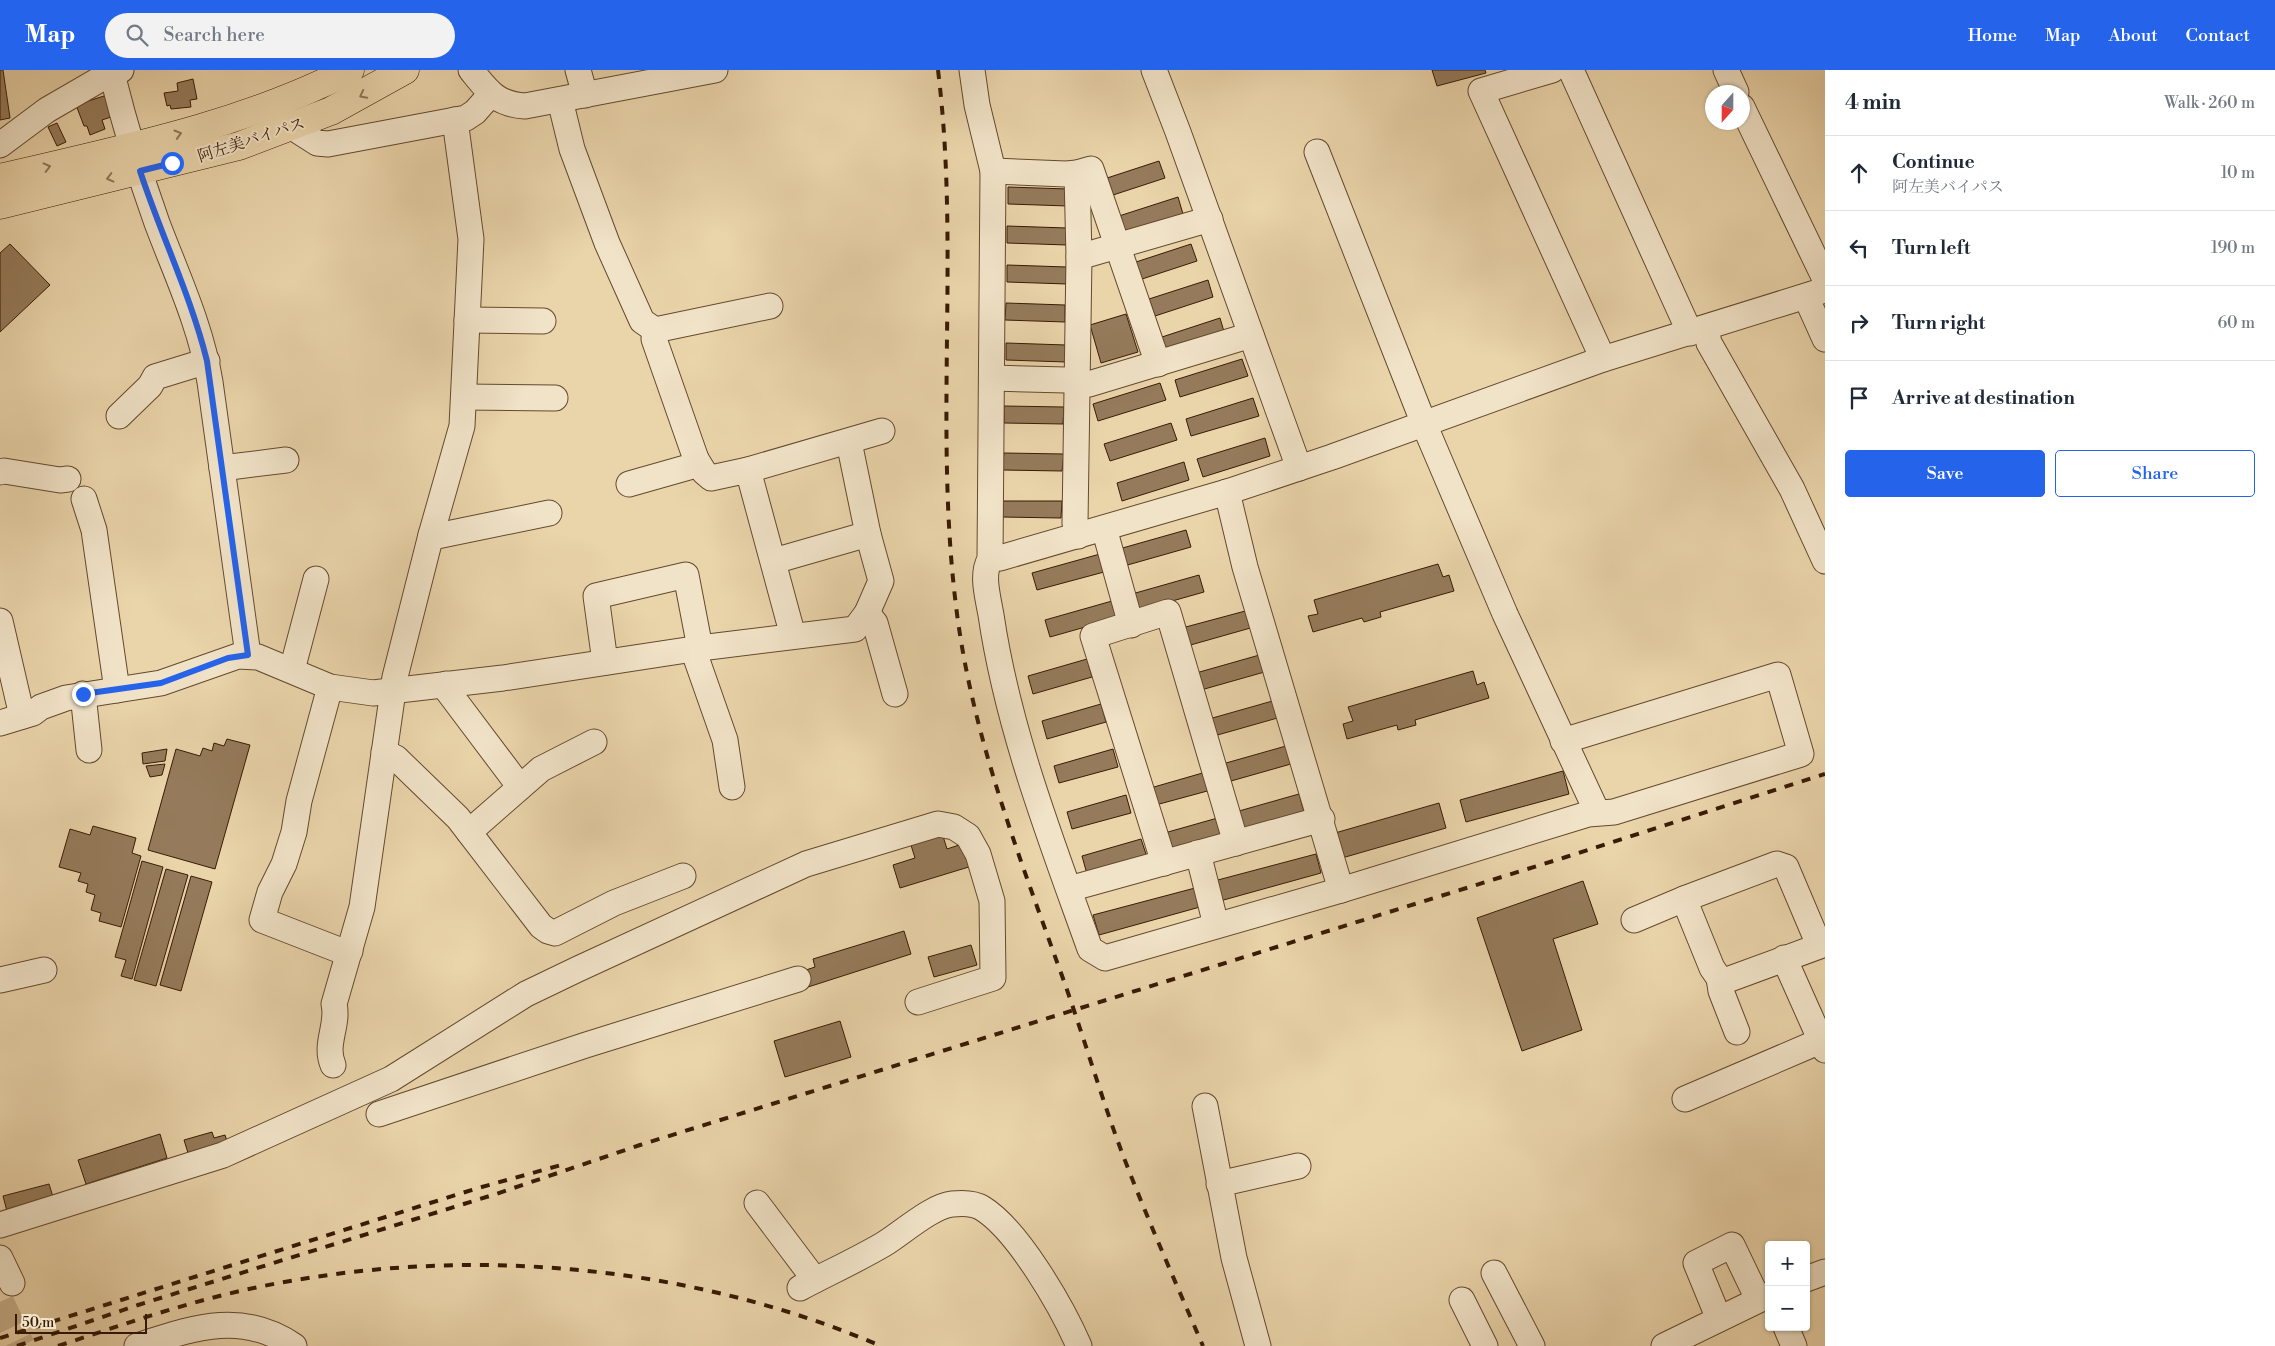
<!DOCTYPE html>
<html lang="en">
<head>
<meta charset="utf-8">
<style>
	:root { --surface:#fff; --page:#f2f2f3; --text:#1f2937; --muted:#747a83; --line:#e0e1e3; --accent:#2563eb }
	body { margin:0; font-family:"Libre Bodoni","Noto Serif JP",serif; background:var(--page); color:var(--text) }
	.controls { position:absolute; right:15px; bottom:15px; display:grid; overflow:hidden; border-radius:5px; box-shadow:0 1px 4px #0004 }
	.controls button { width:45px; height:45px; display:grid; place-items:center; padding:0; border:0; border-bottom:1px solid var(--line); background:var(--surface); color:var(--text); font:25px sans-serif }
	.compass { position:absolute; left:1705px; top:15px; width:45px; height:45px; border-radius:50%; background:var(--surface); box-shadow:0 1px 4px #0004; rotate:201deg }
	.scale { position:absolute; left:15px; bottom:12px; width:132px; box-sizing:border-box; padding-left:5px; border:2px solid #381b05; border-top:0; font-size:14px; line-height:18px; white-space:nowrap; color:#381b05; -webkit-text-stroke:4px #f1e3c8; paint-order:stroke }
	.stop { position:absolute; width:15px; height:15px; margin:-11px; border:4px solid #2563eb; border-radius:50%; background:#fff }
	.stop.end { background:#2563eb; border-color:#fff; box-shadow:0 1px 5px #0008 }
	.list { margin:0; padding:0; list-style:none }
	h2 { display:flex; justify-content:space-between; align-items:center; height:65px; margin:0; padding:0 20px; font-size:21px }
	h2 small { font-size:16px; font-weight:400; color:var(--muted) }
	.list li { display:grid; grid-template-columns:32px 1fr auto; gap:15px; align-items:center; box-sizing:border-box; height:75px; padding:0 20px; border-top:1px solid var(--line) }
	.list b { display:block; font-size:19px; white-space:nowrap }
	.list p { margin:0; font-size:16px; white-space:nowrap; color:var(--muted) }
	.list em { font-size:16px; font-style:normal; color:var(--muted) }
	.actions { display:flex; gap:10px; padding:15px 20px }
	.actions a { flex:1; padding:11px 0; border:1px solid var(--accent); border-radius:5px; text-align:center; font-size:18px; color:var(--accent) }
	.actions .main { background:var(--accent); color:#fff }
	.icon { flex:none; width:28px; height:28px; fill:none; stroke:currentColor; stroke-width:2; stroke-linecap:round; stroke-linejoin:round }
	.map { position:relative; flex:none; width:1825px; height:1276px; overflow:hidden }
	header { display:flex; align-items:center; gap:30px; box-sizing:border-box; height:70px; padding:0 25px; background:var(--accent); color:#fff }
	header strong { font-size:24px }
	nav { display:flex; gap:28px; margin-inline-start:auto; font-size:18px }
	.search { width:350px; height:45px; background:var(--page); display:flex; align-items:center; gap:12px; box-sizing:border-box; padding:0 18px; border-radius:28px; color:var(--muted); font-size:19px }
	main { display:flex }
	aside { flex:1; background:var(--surface) }
	.map>svg:first-child { display:block }
	.building { fill:#957b5b; stroke:#381b05 }
	.lines { fill:none; stroke-linecap:round; stroke-linejoin:round }
	.highway-tunnel { stroke:#c6af89; stroke-width:28; stroke-dasharray:28 14; stroke-linecap:butt }
	.minor-casing { stroke:#64492e; stroke-width:27 }
	.major-casing { stroke:#381b05; stroke-width:29 }
	.minor { stroke:#f1e3c8; stroke-width:25 }
	.major { stroke:#ead4aa; stroke-width:28 }
	.rail { stroke:#381b05; stroke-width:4; stroke-dasharray:9 9; stroke-linecap:butt }
	.oneway { stroke:#917858 }
	.route { stroke:#2563eb; stroke-width:6 }
	.labels { text-anchor:middle; stroke-width:4; stroke-linejoin:round; paint-order:stroke }
	.street-label { font-size:16px; fill:#381b05; stroke:#f1e3c8 }
</style>
</head>
<body>
<header>
<strong>Map</strong>
<div class="search"><svg class="icon" aria-label="search" viewBox="0 0 24 24"><circle cx="10" cy="10" r="6"/><path d="M15 15l6 6"/></svg>Search here</div>
<nav><a>Home</a><a>Map</a><a>About</a><a>Contact</a></nav>
</header>
<main>
<div class="map">
<svg width="1825" height="1276" viewBox="0 0 1825 1276">
	<rect width="100%" height="100%" fill="#ead4aa"/>
	<filter id="stains"><feTurbulence type="fractalNoise" baseFrequency=".004" numOctaves="4"/><feColorMatrix values="0 0 0 0 .2 0 0 0 0 .09 0 0 0 0 .02 0 0 0 .5 -.17"/></filter>
	<radialGradient id="worn" r=".72"><stop offset=".6" stop-color="#630" stop-opacity="0"/><stop offset="1" stop-color="#630" stop-opacity=".3"/></radialGradient>
	<g class="building">
		<polygon points="0,0 3,0 10,48 0,50"/>
		<polygon points="1432,0 1485,0 1486,3 1437,16"/>
		<polygon points="193,9 197,29 190,30 191,37 171,39 170,35 167,36 164,23 178,21 177,13"/>
		<polygon points="107,25 114,46 102,50 105,59 90,65 87,56 84,56 76,35"/>
		<polygon points="57,53 66,72 57,76 48,57"/>
		<polygon points="1159,91 1165,108 1107,127 1101,110"/>
		<polygon points="1008,117 1068,119 1068,136 1008,134"/>
		<polygon points="1178,127 1183,144 1125,163 1119,146"/>
		<polygon points="1007,156 1067,158 1067,175 1007,173"/>
		<polygon points="10,174 50,215 0,262 0,183"/>
		<polygon points="1191,174 1197,191 1139,210 1133,193"/>
		<polygon points="1007,195 1067,197 1067,214 1007,212"/>
		<polygon points="1208,210 1213,227 1155,246 1149,229"/>
		<polygon points="1006,233 1065,235 1065,252 1005,250"/>
		<polygon points="1126,244 1138,282 1101,293 1090,255"/>
		<polygon points="1220,248 1225,265 1167,284 1162,267"/>
		<polygon points="1006,273 1066,275 1066,292 1006,290"/>
		<polygon points="1242,289 1248,306 1180,327 1175,310"/>
		<polygon points="1160,313 1166,330 1098,351 1093,334"/>
		<polygon points="1253,328 1259,346 1191,366 1186,349"/>
		<polygon points="1004,336 1064,337 1063,354 1004,353"/>
		<polygon points="1171,353 1177,370 1110,391 1104,374"/>
		<polygon points="1265,368 1270,386 1203,407 1197,389"/>
		<polygon points="1004,383 1064,384 1062,401 1002,400"/>
		<polygon points="1184,392 1189,410 1122,431 1117,413"/>
		<polygon points="1002,431 1062,431 1061,448 1001,447"/>
		<polygon points="1186,460 1191,477 1124,496 1119,479"/>
		<polygon points="1100,484 1104,502 1037,520 1032,503"/>
		<polygon points="1438,494 1443,507 1449,505 1454,521 1380,542 1381,547 1364,552 1362,548 1313,562 1308,546 1318,544 1314,530"/>
		<polygon points="1199,505 1204,522 1137,541 1132,524"/>
		<polygon points="1112,531 1117,548 1050,567 1045,550"/>
		<polygon points="1249,540 1254,557 1187,576 1182,558"/>
		<polygon points="1263,584 1268,601 1201,620 1196,603"/>
		<polygon points="1087,589 1092,607 1033,624 1028,606"/>
		<polygon points="1473,601 1477,615 1484,612 1489,628 1415,650 1416,655 1398,660 1397,655 1347,669 1343,654 1353,651 1348,637"/>
		<polygon points="1276,630 1281,647 1214,666 1209,649"/>
		<polygon points="1101,634 1106,652 1047,669 1042,651"/>
		<polygon points="227,669 250,675 215,799 148,780 176,679 200,686 203,678 212,681 214,673 224,676"/>
		<polygon points="1286,676 1291,694 1231,711 1226,693"/>
		<polygon points="167,679 165,691 143,694 142,683"/>
		<polygon points="1113,679 1118,697 1059,713 1054,696"/>
		<polygon points="165,694 162,705 150,707 146,696"/>
		<polygon points="1563,701 1569,724 1466,752 1460,730"/>
		<polygon points="1206,702 1211,720 1152,736 1147,719"/>
		<polygon points="1299,724 1304,742 1244,759 1239,741"/>
		<polygon points="1126,725 1131,743 1072,759 1067,742"/>
		<polygon points="1439,733 1446,758 1342,788 1335,763"/>
		<polygon points="1221,747 1226,765 1166,781 1161,764"/>
		<polygon points="93,756 136,768 132,783 141,786 121,857 99,851 101,843 91,840 95,825 86,822 88,814 78,811 81,803 59,797 70,759 90,765"/>
		<polygon points="942,763 947,779 965,773 972,796 900,818 893,795 915,788 910,772"/>
		<polygon points="1141,769 1147,787 1087,804 1082,786"/>
		<polygon points="1316,784 1321,803 1220,831 1214,811"/>
		<polygon points="142,791 163,797 132,909 121,906 126,890 115,887"/>
		<polygon points="166,799 188,805 156,916 134,910"/>
		<polygon points="191,806 212,812 181,921 160,915"/>
		<polygon points="1583,811 1598,854 1553,869 1582,960 1522,981 1477,848"/>
		<polygon points="1195,818 1200,837 1099,865 1093,845"/>
		<polygon points="904,861 911,884 805,918 800,902 815,897 813,889"/>
		<polygon points="971,875 977,895 934,907 928,887"/>
		<polygon points="840,951 851,987 785,1007 774,971"/>
		<polygon points="212,1062 214,1068 225,1065 228,1074 189,1086 184,1070"/>
		<polygon points="160,1064 167,1088 86,1114 78,1090"/>
		<polygon points="49,1114 54,1130 8,1145 3,1126"/>
	</g>
	<g class="lines">
		<polyline class="highway-tunnel" points="0,1232 21,1276"/>
		<g class="minor-casing">
			<g id="minor">
				<path d="M 111,0 C 124,52 139,103 157,153 C 177,206 201,256 210,312 L 248,585"/>
				<path d="M 471,0 C 488,21 496,34 525,36 L 715,0"/>
				<polyline points="578,0 585,25"/>
				<path d="M 972,0 L 977,35 L 993,101 L 990,489 C 981,505 988,527 991,545 C 1008,660 1051,770 1090,879 L 1105,888 L 1341,820 L 1588,744 L 1614,742 L 1801,684 L 1778,605 L 1563,671"/>
				<polyline points="1154,0 1178,62 1299,398"/>
				<polyline points="1552,0 1481,21 1603,289"/>
				<polyline points="1571,0 1690,263"/>
				<polyline points="1726,0 1736,22"/>
				<polyline points="560,30 572,79 607,173 642,251 655,260 770,236"/>
				<polyline points="1742,37 1825,209"/>
				<polyline points="292,57 317,73 328,74 466,48 475,42 491,24"/>
				<polyline points="0,75 47,40 104,7 121,0"/>
				<polyline points="1317,82 1424,354 1505,544 1597,742"/>
				<polyline points="993,101 1066,104 1077,103 1091,99 1158,294"/>
				<polyline points="1077,103 1079,187"/>
				<polyline points="1806,227 1825,269"/>
				<polyline points="467,250 543,251"/>
				<polyline points="1706,258 1709,273 1792,419 1825,491"/>
				<polyline points="655,260 654,269 696,389 704,402 711,408 748,400 793,566"/>
				<polyline points="992,308 1066,310 1089,314 1251,265"/>
				<polyline points="464,327 555,328"/>
				<polyline points="119,346 150,316 155,307 207,291"/>
				<polyline points="222,398 286,390"/>
				<polyline points="748,400 882,361"/>
				<polyline points="0,402 4,401 60,410 68,409"/>
				<polyline points="629,414 689,397 696,389"/>
				<polyline points="1227,422 1245,497 1341,820"/>
				<polyline points="84,429 94,460 117,620"/>
				<polyline points="1104,458 1131,555"/>
				<polyline points="431,465 437,466 549,443"/>
				<polyline points="1078,466 1075,453 1079,187 1210,149"/>
				<polyline points="990,489 1000,488 1227,422 1332,387 1603,289 1825,220"/>
				<polyline points="774,491 868,464"/>
				<polyline points="867,543 875,553 895,624"/>
				<polyline points="0,551 22,646"/>
				<polyline points="693,579 725,670 732,717"/>
				<polyline points="605,592 596,526 686,505 700,578"/>
				<polyline points="292,600 316,509"/>
				<polyline points="446,614 447,620 520,717"/>
				<polyline points="330,617 299,731 294,762 284,794 270,822 262,850 339,880 350,881"/>
				<polyline points="83,624 89,680"/>
				<polyline points="0,653 33,643 41,637 66,628 161,613 238,586 258,587 330,617 373,623 503,608 700,578 855,559 867,543 881,511 868,464 849,372"/>
				<polyline points="384,682 396,688 458,748 541,856 548,861 555,863 614,833 683,806"/>
				<polyline points="469,762 541,699 594,672"/>
				<polyline points="1198,783 1216,855"/>
				<polyline points="1164,793 1093,566 1168,542 1236,773"/>
				<polyline points="1069,819 1322,749"/>
				<polyline points="1634,850 1684,829"/>
				<polyline points="1819,875 1786,797 1777,794 1684,829 1712,898 1719,908 1727,910 1825,874"/>
				<polyline points="1784,888 1825,980"/>
				<polyline points="1719,908 1721,921 1737,962"/>
				<polyline points="0,910 44,900"/>
				<path d="M 333,995 C 324,974 339,955 334,934 L 362,837 L 395,607 L 431,465 L 462,356 L 471,169 L 455,50"/>
				<polyline points="1685,1029 1825,969"/>
				<polyline points="1205,1036 1234,1188 1258,1276"/>
				<polyline points="379,1044 586,975 798,909"/>
				<polyline points="1219,1114 1298,1096"/>
				<polyline points="757,1133 815,1210"/>
				<polyline points="0,1155 223,1085 391,1009 526,924 578,899 806,794 938,754 954,757 968,766 978,784 992,831 993,908 918,932"/>
				<polyline points="0,1188 12,1213"/>
				<polyline points="1494,1203 1532,1276"/>
				<polyline points="1806,1209 1825,1202"/>
				<path d="M 800,1218 C 828,1203 857,1190 884,1174 C 902,1163 932,1136 952,1134 C 961,1133 974,1133 982,1138 C 1018,1160 1062,1237 1079,1276"/>
				<polyline points="1462,1230 1485,1276"/>
				<polyline points="1719,1249 1696,1193 1732,1175 1758,1229"/>
				<polyline points="1786,1257 1794,1276"/>
				<path d="M 137,1276 C 193,1258 241,1240 294,1276"/>
				<polyline points="1664,1276 1769,1225"/>
			</g>
		</g>
		<g class="major-casing">
			<g id="major">
				<path d="M 0,108 C 119,80 241,56 350,0"/>
				<polyline points="0,135 239,76 331,41 405,0"/>
			</g>
		</g>
		<use href="#minor" class="minor"/>
		<use href="#major" class="major"/>
		<g class="rail">
			<path d="M 938,0 C 960,178 934,358 956,536 C 971,660 1015,775 1057,892 C 1080,954 1098,1018 1121,1080 C 1146,1146 1175,1211 1203,1276"/>
			<polyline points="0,1268 478,1118 565,1094"/>
			<polyline points="17,1276 138,1235 496,1124 640,1075 1566,787 1825,704"/>
			<path d="M 58,1276 C 122,1255 184,1233 249,1219 C 457,1174 684,1192 881,1276"/>
		</g>
	</g>
	<defs><path id="oneway-chevron" d="M-2-3.5L2.5 0L-2 3.5" fill="none" stroke-width="1.6" stroke-linecap="round" stroke-linejoin="round" transform="scale(1.25)"/></defs>
	<g class="oneway">
		<use href="#oneway-chevron" transform="translate(363 25) rotate(153)"/>
		<use href="#oneway-chevron" transform="translate(178 64) rotate(-16)"/>
		<use href="#oneway-chevron" transform="translate(47 97) rotate(-14)"/>
		<use href="#oneway-chevron" transform="translate(110 108) rotate(166)"/>
	</g>
	<g class="lines">
		<path class="route" d="M 83,624 L 161,613 L 228,588 L 248,585 L 207,291 C 191,226 161,165 140,101 L 172,93"/>
	</g>
	<g class="labels">
		<g class="street-label">
			<text transform="translate(251 69) rotate(-18)" y="6">阿左美バイパス</text>
		</g>
	</g>
	<rect width="100%" height="100%" filter="url(#stains)"/>
	<rect width="100%" height="100%" fill="url(#worn)"/>
</svg>
<div class="controls">
<button>+</button>
<button>−</button>
</div>
<svg class="compass" viewBox="-18 -18 36 36"><path d="M0-13l5 13h-10z" fill="#e53935"/><path d="M0 13l5-13h-10z" fill="#747a83"/></svg>
<div class="scale">50 m</div>
<div class="stop" style="left:172px;top:93px"></div>
<div class="stop end" style="left:83px;top:624px"></div>
</div>
<aside>
<h2>4 min<small>Walk · 260 m</small></h2>
<ul class="list">
<li><svg class="icon" aria-label="ahead" viewBox="0 0 24 24"><path d="M12 20V5M6 11l6-6 6 6"/></svg><div><b>Continue</b><p>阿左美バイパス</p></div><em>10 m</em></li>
<li><svg class="icon" aria-label="left" viewBox="0 0 24 24"><path d="M17 20v-9H6M10 6l-5 5 5 5"/></svg><div><b>Turn left</b></div><em>190 m</em></li>
<li><svg class="icon" aria-label="right" viewBox="0 0 24 24"><path d="M7 20v-9h11M14 6l5 5-5 5"/></svg><div><b>Turn right</b></div><em>60 m</em></li>
<li><svg class="icon" aria-label="arrive" viewBox="0 0 24 24"><path d="M6 21V4h12l-3 4 3 4H6"/></svg><div><b>Arrive at destination</b></div></li>
</ul>
<div class="actions"><a class="main">Save</a><a>Share</a></div>
</aside>
</main>
</body>
</html>
